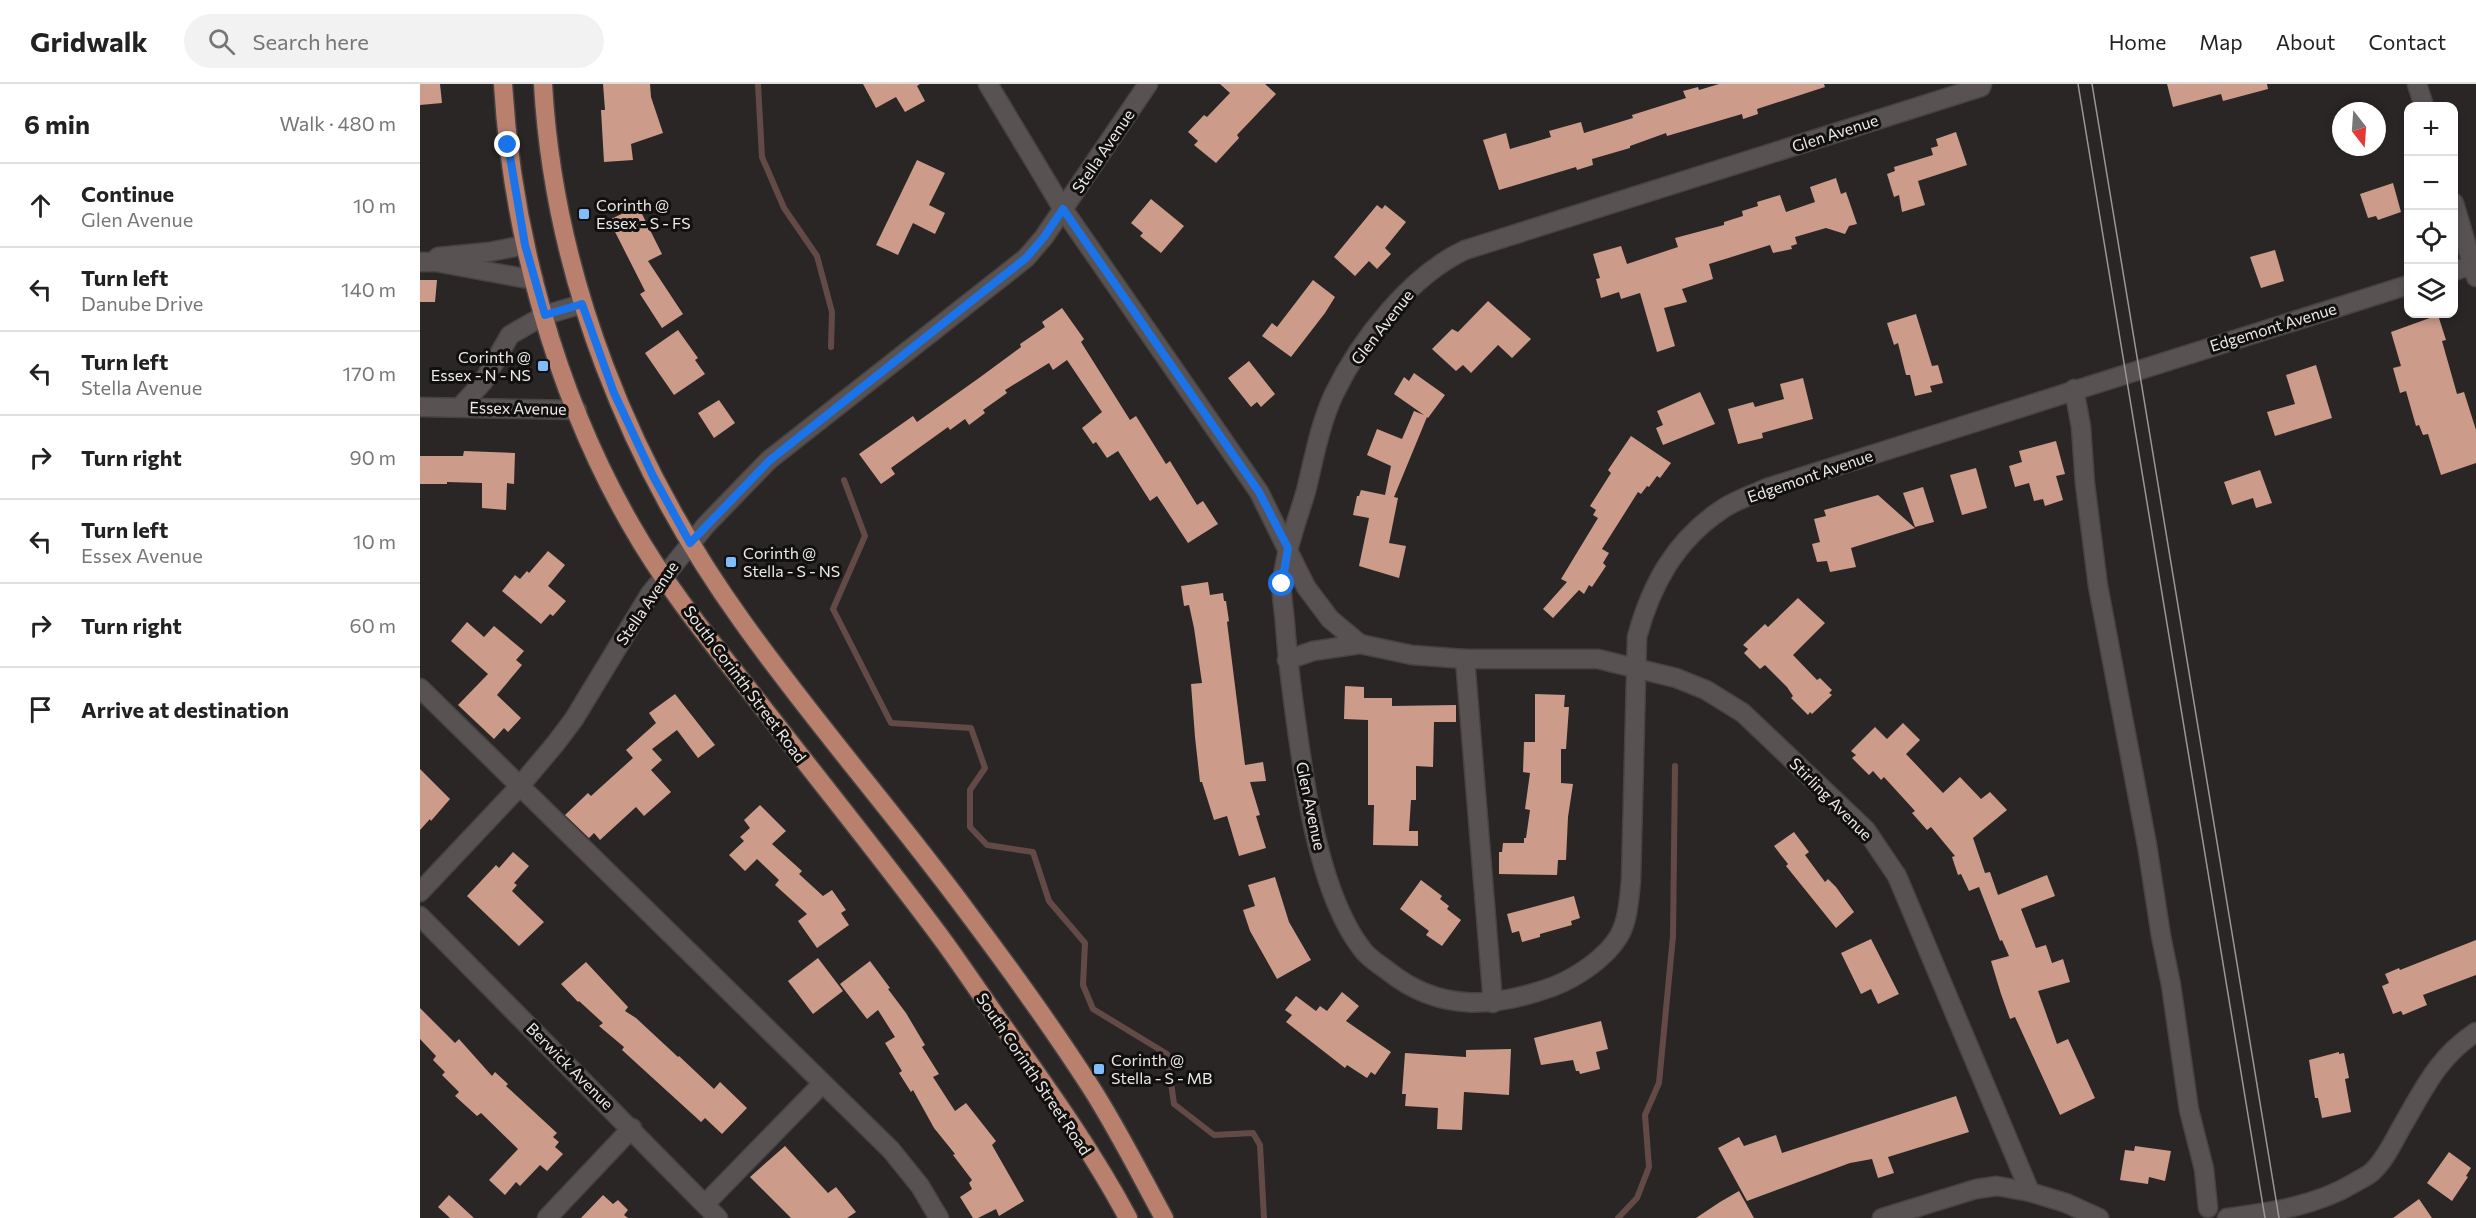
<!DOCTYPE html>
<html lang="en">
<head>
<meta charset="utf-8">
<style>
	:root { --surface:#fff; --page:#f2f2f2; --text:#222; --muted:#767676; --line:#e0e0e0 }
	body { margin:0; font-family:Commissioner,sans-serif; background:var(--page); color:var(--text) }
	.controls { position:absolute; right:18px; top:18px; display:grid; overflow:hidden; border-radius:12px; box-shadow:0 3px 9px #0003 }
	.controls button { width:54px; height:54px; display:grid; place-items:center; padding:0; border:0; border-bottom:2px solid var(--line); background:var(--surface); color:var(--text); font:30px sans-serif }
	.compass { position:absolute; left:1912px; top:18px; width:54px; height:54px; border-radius:50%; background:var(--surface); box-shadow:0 3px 9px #0003; rotate:163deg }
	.stop { position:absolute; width:18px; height:18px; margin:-14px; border:4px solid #1a73e8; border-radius:50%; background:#fff }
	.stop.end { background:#1a73e8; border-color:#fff; box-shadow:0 2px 6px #0008 }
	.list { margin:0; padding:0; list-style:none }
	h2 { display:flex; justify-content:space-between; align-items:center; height:78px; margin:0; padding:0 24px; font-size:26px }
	h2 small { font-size:20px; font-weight:400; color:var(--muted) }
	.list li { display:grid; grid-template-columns:39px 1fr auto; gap:18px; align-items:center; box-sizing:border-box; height:84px; padding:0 24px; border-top:2px solid var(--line) }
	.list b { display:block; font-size:22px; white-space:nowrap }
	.list p { margin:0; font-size:20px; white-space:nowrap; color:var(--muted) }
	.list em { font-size:20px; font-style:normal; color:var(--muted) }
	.icon { flex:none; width:33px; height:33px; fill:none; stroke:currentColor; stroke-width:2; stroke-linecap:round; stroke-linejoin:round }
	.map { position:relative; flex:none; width:2056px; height:1134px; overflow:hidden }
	header { display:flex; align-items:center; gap:36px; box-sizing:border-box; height:84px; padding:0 30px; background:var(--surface); border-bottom:2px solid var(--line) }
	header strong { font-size:28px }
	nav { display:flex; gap:33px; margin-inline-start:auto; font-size:21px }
	.search { width:420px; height:54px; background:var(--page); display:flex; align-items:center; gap:15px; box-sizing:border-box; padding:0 21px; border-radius:33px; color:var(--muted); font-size:22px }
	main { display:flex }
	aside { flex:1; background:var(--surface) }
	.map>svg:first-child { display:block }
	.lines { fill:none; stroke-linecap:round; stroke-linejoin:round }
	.stream { stroke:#644a46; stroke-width:6 }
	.building { fill:#cc9b8a }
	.minor-casing { stroke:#474342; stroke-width:21 }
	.major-casing { stroke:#474342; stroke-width:21 }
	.minor { stroke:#585352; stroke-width:18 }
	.major { stroke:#b9816d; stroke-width:18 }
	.tram { stroke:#9b9796; stroke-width:1.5 }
	.route { stroke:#1a73e8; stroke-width:8 }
	.poi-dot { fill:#81bdfa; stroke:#11100f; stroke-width:2 }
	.labels { text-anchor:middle; stroke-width:6; stroke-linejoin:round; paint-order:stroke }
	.street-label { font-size:16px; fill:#ece9e8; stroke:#11100f }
	.poi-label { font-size:16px; fill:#ece9e8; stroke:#11100f; text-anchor:start }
</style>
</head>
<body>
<header>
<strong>Gridwalk</strong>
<div class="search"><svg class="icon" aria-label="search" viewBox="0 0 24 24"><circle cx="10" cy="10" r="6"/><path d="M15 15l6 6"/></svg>Search here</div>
<nav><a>Home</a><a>Map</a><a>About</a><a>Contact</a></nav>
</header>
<main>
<aside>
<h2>6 min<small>Walk · 480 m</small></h2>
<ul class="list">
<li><svg class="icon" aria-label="ahead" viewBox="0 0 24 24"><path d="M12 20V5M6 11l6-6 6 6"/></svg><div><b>Continue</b><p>Glen Avenue</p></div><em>10 m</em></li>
<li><svg class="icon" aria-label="left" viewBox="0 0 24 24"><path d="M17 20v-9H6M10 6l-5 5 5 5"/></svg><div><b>Turn left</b><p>Danube Drive</p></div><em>140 m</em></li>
<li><svg class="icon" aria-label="left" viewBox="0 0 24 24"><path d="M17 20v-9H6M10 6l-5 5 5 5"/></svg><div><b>Turn left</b><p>Stella Avenue</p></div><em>170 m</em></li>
<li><svg class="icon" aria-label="right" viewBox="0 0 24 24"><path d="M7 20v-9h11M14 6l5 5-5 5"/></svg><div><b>Turn right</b></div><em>90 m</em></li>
<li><svg class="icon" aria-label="left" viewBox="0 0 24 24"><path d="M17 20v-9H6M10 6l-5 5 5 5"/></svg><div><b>Turn left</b><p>Essex Avenue</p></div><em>10 m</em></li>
<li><svg class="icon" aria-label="right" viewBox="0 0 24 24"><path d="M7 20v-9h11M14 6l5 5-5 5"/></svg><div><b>Turn right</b></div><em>60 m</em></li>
<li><svg class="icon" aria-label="arrive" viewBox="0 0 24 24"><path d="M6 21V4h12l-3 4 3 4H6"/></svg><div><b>Arrive at destination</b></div></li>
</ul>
</aside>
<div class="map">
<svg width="2056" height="1134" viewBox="0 0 2056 1134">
	<rect width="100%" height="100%" fill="#2a2625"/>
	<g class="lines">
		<g class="stream">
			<polyline points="338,0 342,73 364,124 397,172 412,228 411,263"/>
			<polyline points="424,396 445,452 413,525 471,639 551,644 565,684 550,706 550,743 567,761 613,768 629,817 665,859 663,901 673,925 747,970 754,1020 794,1051 833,1049 840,1061 844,1134"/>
			<polyline points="1198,1134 1217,1114 1229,1083 1225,1031 1239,999 1253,852 1255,682"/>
		</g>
	</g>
	<g class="building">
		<polygon points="0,0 20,0 22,19 0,21"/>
		<polygon points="183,0 230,0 231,13 243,49 211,60 213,76 184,78 181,26 185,26"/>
		<polygon points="443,0 500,0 497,2 505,17 485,28 476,13 456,24"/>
		<polygon points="800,0 845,0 856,10 817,51 819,54 796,79 774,61 778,57 768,48 784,31 787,33 810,9"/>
		<polygon points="1299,0 1404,0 1405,3 1337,25 1338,30 1323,35 1322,30 1247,52 1246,49 1210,62 1210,64 1172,75 1173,81 1157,86 1156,83 1079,106 1063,56 1086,49 1090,65 1131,53 1129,47 1161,38 1164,49 1213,34 1212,31 1266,14 1263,7 1278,3 1279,6"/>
		<polygon points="1747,0 1847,0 1848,5 1803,17 1801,10 1753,23"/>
		<polygon points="1536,48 1547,81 1498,97 1505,121 1482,128 1479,111 1474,113 1467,90 1475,87 1474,83 1513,71 1511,64 1518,62 1516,55"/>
		<polygon points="497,76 525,89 509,121 525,129 515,150 493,139 478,171 456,161"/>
		<polygon points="1416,94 1421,110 1426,108 1437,140 1429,142 1425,150 1406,144 1375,153 1377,160 1371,162 1372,165 1353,169 1350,161 1289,180 1293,195 1262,205 1267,218 1244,224 1255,262 1237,268 1220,209 1201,215 1199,208 1181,214 1176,195 1180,194 1173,170 1201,162 1207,180 1258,163 1255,154 1304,141 1304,138 1323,132 1322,127 1338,122 1337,118 1360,111 1366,128 1395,118 1390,103"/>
		<polygon points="1973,99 1981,128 1958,136 1956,132 1948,134 1940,110"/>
		<polygon points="731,115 764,142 741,169 720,152 723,149 711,139"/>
		<polygon points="957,121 962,125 965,121 986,138 965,164 971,170 957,185 949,177 935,192 914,173"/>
		<polygon points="218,122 242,170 228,177 263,230 242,244 220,210 225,207 189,136"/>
		<polygon points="1855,166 1864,197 1841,204 1830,173"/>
		<polygon points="0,196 17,196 15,218 0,218"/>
		<polygon points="893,196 915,213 905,229 871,273 842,252 852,239 857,243"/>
		<polygon points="1068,217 1111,255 1092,274 1078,261 1051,289 1043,281 1036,287 1012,265 1032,245 1038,248"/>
		<polygon points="642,224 664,255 661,258 710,336 716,332 746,380 750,377 777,421 783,417 798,440 768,459 737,412 730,417 698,367 687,374 676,358 673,360 662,344 682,328 647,276 633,286 629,279 585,306 587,309 563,326 565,329 549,341 545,335 530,346 528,343 471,384 475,390 461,400 439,370 493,332 497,338 559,294 601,263 600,260 625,243 622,238"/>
		<polygon points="1496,230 1512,282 1518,281 1523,299 1510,302 1512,308 1495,312 1490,291 1486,291 1478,259 1474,261 1467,239"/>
		<polygon points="2018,231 2026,256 2022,257 2037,310 2044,308 2056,346 2056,379 2021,391 2008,350 2003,351 1999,341 1996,342 1986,307 1980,309 1973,284 1981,282 1971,248"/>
		<polygon points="258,246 278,274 275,276 285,290 254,311 225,269"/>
		<polygon points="829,277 855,310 841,323 837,318 831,323 808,294"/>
		<polygon points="1896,281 1912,334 1855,352 1847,328 1875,320 1866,291"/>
		<polygon points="994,289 1025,311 1008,334 1007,333 974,413 978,414 969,459 986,462 979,494 939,482 949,434 933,431 937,412 939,412 941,406 965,411 971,382 947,371 957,345 982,355 994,327 1004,331 974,310 984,293 989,297"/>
		<polygon points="1383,294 1393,335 1342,349 1343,354 1318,360 1308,325 1333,318 1335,323 1364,315 1360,300"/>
		<polygon points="1280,308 1295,340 1243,361 1236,344 1243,341 1237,327"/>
		<polygon points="299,316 315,339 294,354 278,329"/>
		<polygon points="1211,352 1251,379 1240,394 1237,392 1229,403 1227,402 1221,410 1218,408 1182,465 1189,469 1183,479 1186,482 1172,503 1169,501 1164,510 1159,506 1133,534 1123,525 1147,498 1141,495 1178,434 1173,431 1176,426 1170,422 1191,389 1188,386"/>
		<polygon points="1636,357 1645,390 1636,392 1643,416 1625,422 1623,415 1614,417 1609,399 1595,403 1589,382 1602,378 1599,367"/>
		<polygon points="44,367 95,369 94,400 87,399 86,426 62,424 62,399 27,398 27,400 0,400 0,372 43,372"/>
		<polygon points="1556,384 1567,424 1542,431 1530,391"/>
		<polygon points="1840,386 1852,419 1836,424 1833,414 1812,421 1804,398"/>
		<polygon points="1503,403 1514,438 1495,443 1483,409"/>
		<polygon points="1458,411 1495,444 1431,464 1436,483 1410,488 1407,477 1397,478 1392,460 1400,458 1394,435 1406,432 1404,426"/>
		<polygon points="128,467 145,481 128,502 146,517 133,532 130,530 121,540 82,507 95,491 100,495 107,487 109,489"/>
		<polygon points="788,498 790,511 803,509 804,517 806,517 809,537 807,538 825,681 843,678 846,697 830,698 840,731 836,732 846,764 819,772 807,732 794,736 782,698 780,698 775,653 771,600 782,599 774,544 769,521 764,522 761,502"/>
		<polygon points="1378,514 1405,539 1373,571 1397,596 1400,594 1412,606 1409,609 1412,611 1392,630 1390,628 1388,631 1371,614 1373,612 1367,603 1345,581 1340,585 1324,569 1328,565 1323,561 1345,540 1348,543"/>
		<polygon points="47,538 64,553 74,542 104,567 96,576 102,581 77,611 101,634 88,648 84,644 74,655 38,621 68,590 31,557"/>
		<polygon points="925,602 944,603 944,614 972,614 972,622 1036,621 1036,638 1014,638 1013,683 996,682 996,716 991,716 989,747 998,747 998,762 953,761 954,721 948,721 948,636 924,635"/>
		<polygon points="255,610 295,661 278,674 257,646 232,665 242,676 231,686 251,708 224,732 216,723 180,756 174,749 169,754 145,731 168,709 171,712 213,674 206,666 236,639 229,629"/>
		<polygon points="1115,610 1145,611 1144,623 1149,623 1146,665 1141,665 1141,699 1153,700 1148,733 1146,776 1138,776 1137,791 1079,790 1079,768 1082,768 1083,759 1104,759 1104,754 1106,754 1110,726 1105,725 1110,689 1103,688 1104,658 1115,658"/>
		<polygon points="1483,639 1500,656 1486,670 1523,709 1540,693 1561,715 1570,708 1587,726 1553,754 1565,789 1570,788 1578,811 1627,791 1635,812 1601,825 1616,864 1626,861 1632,879 1643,875 1650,898 1618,907 1637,960 1648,955 1675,1014 1640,1031 1595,933 1590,935 1581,910 1571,877 1589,872 1582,856 1580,857 1559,803 1549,807 1541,790 1538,791 1532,773 1535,772 1511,743 1507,746 1492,729 1495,727 1464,693 1461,696 1453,687 1449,691 1432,674 1436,671 1431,667 1455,643 1467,655"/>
		<polygon points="0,685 30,715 11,737 10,735 0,746"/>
		<polygon points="340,721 366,747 352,760 382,787 379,790 403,812 412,806 426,826 421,829 429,841 397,864 378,837 387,830 355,801 359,796 337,775 325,787 309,771 324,757 320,753 330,744 324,736"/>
		<polygon points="1374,748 1389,768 1385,771 1405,798 1408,795 1416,803 1434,828 1416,844 1366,782 1368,780 1354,762"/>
		<polygon points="93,768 109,782 94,799 97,801 92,807 124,838 99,862 47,812 76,781 79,784"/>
		<polygon points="855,793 869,838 891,876 857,895 830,847 823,826 835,822 828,801"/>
		<polygon points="1001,796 1022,812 1020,815 1029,822 1027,825 1041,836 1022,862 1006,851 1009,847 980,825"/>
		<polygon points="1154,812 1160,834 1151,837 1152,841 1120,850 1120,853 1102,858 1099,847 1092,849 1087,830"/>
		<polygon points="1451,855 1479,910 1458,920 1451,905 1441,910 1421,869"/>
		<polygon points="2056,856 2056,891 2003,911 2007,921 1983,931 1981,927 1973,930 1962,902 1969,899 1965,890 1979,884 1980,886"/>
		<polygon points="398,874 423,907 393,930 368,897"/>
		<polygon points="450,877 470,904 468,905 486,929 505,961 502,963 519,990 513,993 535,1027 546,1019 576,1057 572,1061 604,1117 579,1132 576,1125 558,1134 553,1134 540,1113 552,1105 549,1099 552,1096 533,1071 535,1070 514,1044 493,1006 491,1008 479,989 482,987 465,959 475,953 458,926 447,935 420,900"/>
		<polygon points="166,878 208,923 205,927 216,934 258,973 259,972 294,1005 300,998 327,1024 302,1050 285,1034 281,1038 202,966 204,963 179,942 183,939 159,917 158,918 141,900"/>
		<polygon points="922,908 939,922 926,937 971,968 955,991 951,988 947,994 927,981 925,984 866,938 872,931 865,926 876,912 896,927 900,922 907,927"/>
		<polygon points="0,924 35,959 39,955 72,992 75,988 88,1000 86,1002 137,1049 133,1053 139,1058 135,1063 143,1070 127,1087 120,1081 100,1102 96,1098 85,1111 69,1096 98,1065 61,1029 57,1032 35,1012 39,1008 22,991 25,988 13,976 16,972 0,955"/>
		<polygon points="1181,937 1188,965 1176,968 1180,985 1160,990 1159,987 1156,987 1153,976 1121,981 1114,954"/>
		<polygon points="1091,965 1089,1011 1044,1008 1042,1046 1017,1045 1018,1024 985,1022 986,1010 982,1010 985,969 1046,973 1046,966"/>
		<polygon points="1919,968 1919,970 1924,969 1929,994 1925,995 1931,1028 1902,1034 1898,1014 1895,1014 1889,976"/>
		<polygon points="1536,1012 1549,1048 1468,1073 1474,1089 1458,1094 1452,1075 1430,1079 1327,1117 1298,1064 1319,1053 1324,1062 1356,1051 1362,1069"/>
		<polygon points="365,1062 408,1109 416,1103 436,1128 427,1134 371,1134 330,1093"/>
		<polygon points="1715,1062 1751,1067 1745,1097 1729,1093 1728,1100 1700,1096 1705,1066 1714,1067"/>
		<polygon points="2029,1068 2051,1084 2046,1092 2048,1093 2032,1117 2007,1099"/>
		<polygon points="1319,1107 1334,1134 1276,1134 1300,1118"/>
		<polygon points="29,1111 54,1134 30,1134 18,1123"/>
		<polygon points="183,1111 193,1120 198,1116 208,1126 204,1131 208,1134 161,1134"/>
		<polygon points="1999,1115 2012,1134 1973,1134"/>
	</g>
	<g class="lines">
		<g class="minor-casing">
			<g id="minor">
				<polyline points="568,0 643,125 839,408 886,503 910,535 940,560"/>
				<path d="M 1562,0 L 1561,3 L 1045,166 C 991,191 940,256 914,310 C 900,340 894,374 886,407 C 877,437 865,468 862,500 C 861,512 864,526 865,539 C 868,586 875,632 882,679 C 890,735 907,820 942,865 C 948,874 959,880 968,887 C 1019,928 1074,924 1132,903 C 1156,894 1186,874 1199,852 C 1208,837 1209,815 1211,797 L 1217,553 C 1231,501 1255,457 1301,426 C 1315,416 1332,411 1347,404 L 1988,201"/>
				<polyline points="1997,0 2004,22"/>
				<polyline points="2034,119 2056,193"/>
				<polyline points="18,173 69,168 105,161"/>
				<polyline points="0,178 16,178 114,196"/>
				<polyline points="2034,187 2056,180"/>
				<polyline points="1654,305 1661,343 1665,400 1678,502 1727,761 1741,852 1751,901 1769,1026 1784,1085 1788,1124"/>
				<polyline points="0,323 157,326"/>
				<polyline points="40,323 63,298 90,251 125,231 162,220"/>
				<polyline points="1045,575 1073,919"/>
				<polyline points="867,576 893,567 940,560 992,571 1045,575 1178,575 1256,594 1286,606 1323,629 1446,746 1477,792 1610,1108 1646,1119 1679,1134"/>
				<polyline points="0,604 471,1066 500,1102 519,1134"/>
				<polyline points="0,808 99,703 136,659 154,635 230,510 286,441 349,376 606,174 624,153 728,0"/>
				<polyline points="0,832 298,1134"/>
				<polyline points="286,1119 402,1000"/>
				<polyline points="127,1134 212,1044"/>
				<polyline points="1462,1134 1556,1105 1577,1102 1610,1108"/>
				<path d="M 1807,1134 C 1851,1128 1896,1122 1934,1099 C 1940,1095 1949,1092 1954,1086 C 1965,1075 1973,1059 1981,1044 C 2004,1005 2017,974 2056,948"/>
			</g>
		</g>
		<g class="major-casing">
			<g id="major">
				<path d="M 83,0 C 92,150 136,311 211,441 C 250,510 303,572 351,634 C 409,709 469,783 525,859 C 548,891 570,924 593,956 C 634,1014 675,1072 708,1134"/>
				<path d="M 123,0 C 134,193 210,381 322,537 C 393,637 475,730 548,829 C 590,885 632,943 670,1002 C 697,1044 720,1090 744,1134"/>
			</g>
		</g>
		<use href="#minor" class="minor"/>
		<use href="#major" class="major"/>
		<g class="tram">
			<polyline points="1658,0 1845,1134"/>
			<polyline points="1672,0 1859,1134"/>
		</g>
	</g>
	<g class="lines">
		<polyline class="route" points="88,61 105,161 125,231 162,220 194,309 233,392 270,459 350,376 606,174 624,153 643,125 839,408 868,464 862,500"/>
	</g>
	<g class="poi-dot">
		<rect x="158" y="124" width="12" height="12" rx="3"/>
		<rect x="117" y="276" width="12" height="12" rx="3"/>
		<rect x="305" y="472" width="12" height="12" rx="3"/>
		<rect x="673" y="979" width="12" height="12" rx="3"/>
	</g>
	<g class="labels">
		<g class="street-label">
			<text transform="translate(1415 49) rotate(-18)" y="6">Glen Avenue</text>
			<text transform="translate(683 67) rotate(-56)" y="6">Stella Avenue</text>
			<text transform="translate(962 243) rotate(-52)" y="6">Glen Avenue</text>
			<text transform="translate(1853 243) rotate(-17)" y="6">Edgemont Avenue</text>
			<text transform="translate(98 324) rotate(1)" y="6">Essex Avenue</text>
			<text transform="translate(1390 392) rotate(-19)" y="6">Edgemont Avenue</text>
			<text transform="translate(227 519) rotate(-56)" y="6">Stella Avenue</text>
			<text transform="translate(325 600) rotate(53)" y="6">South Corinth Street Road</text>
			<text transform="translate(1411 715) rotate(45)" y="6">Stirling Avenue</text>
			<text transform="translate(891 722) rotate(78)" y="6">Glen Avenue</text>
			<text transform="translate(150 982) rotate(45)" y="6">Berwick Avenue</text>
			<text transform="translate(614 990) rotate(56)" y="6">South Corinth Street Road</text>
		</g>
		<g class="poi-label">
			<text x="176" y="127">Corinth @<tspan x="176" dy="18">Essex - S - FS</tspan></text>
			<text x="111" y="279" text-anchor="end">Corinth @<tspan x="111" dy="18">Essex - N - NS</tspan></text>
			<text x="323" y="475">Corinth @<tspan x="323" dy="18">Stella - S - NS</tspan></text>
			<text x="691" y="982">Corinth @<tspan x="691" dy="18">Stella - S - MB</tspan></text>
		</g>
	</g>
</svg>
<div class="controls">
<button>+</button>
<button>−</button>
<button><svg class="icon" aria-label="locate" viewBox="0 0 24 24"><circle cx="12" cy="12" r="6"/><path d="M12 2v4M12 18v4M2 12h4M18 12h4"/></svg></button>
<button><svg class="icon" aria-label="layers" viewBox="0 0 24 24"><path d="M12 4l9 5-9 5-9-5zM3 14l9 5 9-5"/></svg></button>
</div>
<svg class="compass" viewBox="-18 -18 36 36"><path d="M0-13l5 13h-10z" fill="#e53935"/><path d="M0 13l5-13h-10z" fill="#767676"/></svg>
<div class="stop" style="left:862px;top:500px"></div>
<div class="stop end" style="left:88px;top:61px"></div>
</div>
</main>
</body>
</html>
